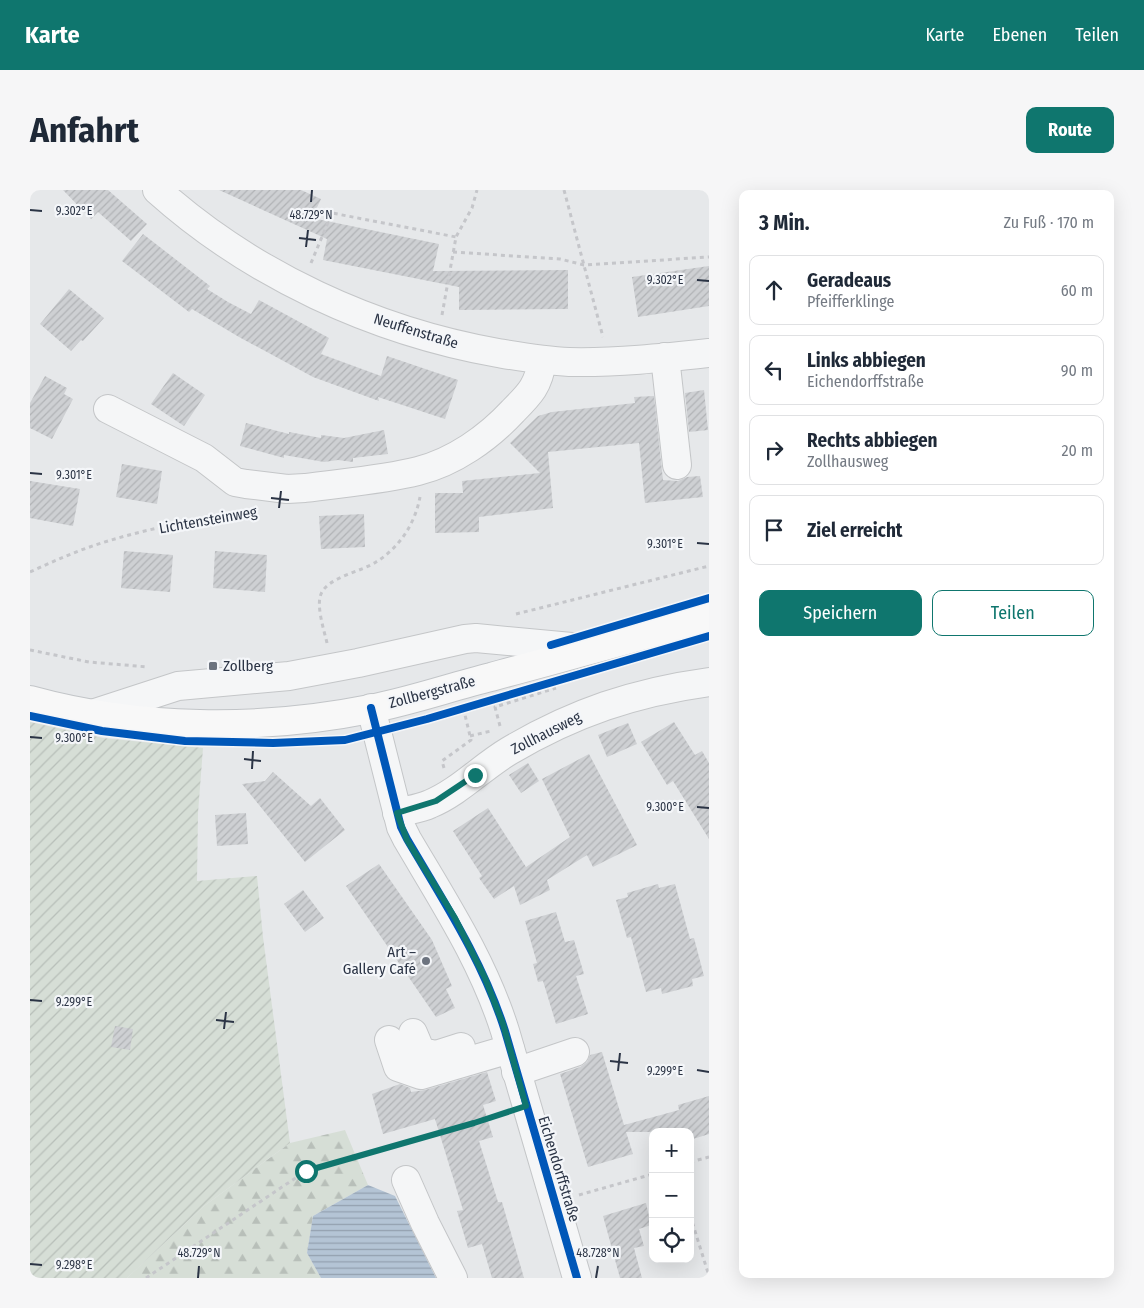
<!DOCTYPE html>
<html lang="de">
<head>
<meta charset="utf-8">
<style>
	:root { --surface:#fff; --page:#f6f6f7; --text:#1f2937; --muted:#747a83; --line:#e0e1e3; --accent:#0f766e }
	body { margin:0; font-family:"Fira Sans Condensed",sans-serif; background:var(--page); color:var(--text) }
	.controls { position:absolute; right:15px; bottom:15px; display:grid; overflow:hidden; border-radius:10px; box-shadow:0 5px 20px #0002 }
	.controls button { width:45px; height:45px; display:grid; place-items:center; padding:0; border:0; border-bottom:1px solid var(--line); background:var(--surface); color:var(--text); font:25px sans-serif }
	.stop { position:absolute; width:15px; height:15px; margin:-11px; border:4px solid #0f766e; border-radius:50%; background:#fff }
	.stop.end { background:#0f766e; border-color:#fff; box-shadow:0 1px 5px #0008 }
	.list { margin:0; padding:0; list-style:none }
	h2 { display:flex; justify-content:space-between; align-items:center; height:65px; margin:0; padding:0 20px; font-size:21px }
	h2 small { font-size:16px; font-weight:400; color:var(--muted) }
	.list li { display:grid; grid-template-columns:32px 1fr auto; gap:15px; align-items:center; box-sizing:border-box; height:70px; margin:0 10px 10px; padding:0 10px; border:1px solid var(--line); border-radius:10px }
	.list b { display:block; font-size:19px; white-space:nowrap }
	.list p { margin:0; font-size:16px; white-space:nowrap; color:var(--muted) }
	.list em { font-size:16px; font-style:normal; color:var(--muted) }
	.actions { display:flex; gap:10px; padding:15px 20px }
	.actions a { flex:1; padding:11px 0; border:1px solid var(--accent); border-radius:10px; text-align:center; font-size:18px; color:var(--accent) }
	.actions .main { background:var(--accent); color:#fff }
	.icon { flex:none; width:28px; height:28px; fill:none; stroke:currentColor; stroke-width:2; stroke-linecap:round; stroke-linejoin:round }
	.map { position:relative; flex:none; width:679px; height:1088px; overflow:hidden; border-radius:10px }
	header { display:flex; align-items:center; gap:30px; box-sizing:border-box; height:70px; padding:0 25px; background:var(--accent); color:#fff }
	header strong { font-size:24px }
	nav { display:flex; gap:28px; margin-inline-start:auto; font-size:18px }
	.intro { display:flex; align-items:center; justify-content:space-between; box-sizing:border-box; height:120px; padding:0 30px }
	h1 { margin:0; font-size:35px }
	.button { padding:12px 22px; border-radius:10px; background:var(--accent); color:#fff; font-size:18px; font-weight:700 }
	main { display:flex; gap:30px; padding:0 30px }
	aside { flex:1; background:var(--surface); border-radius:10px; box-shadow:0 5px 20px #0002 }
	.map>svg:first-child { display:block }
	.forest { fill:url(#forest-firs) }
	.garden { fill:url(#garden-furrows) }
	.water { fill:url(#water-rules) }
	.building { fill:url(#building-hatch) }
	.lines { fill:none; stroke-linecap:round; stroke-linejoin:round }
	.minor-casing { stroke:#c4c6c8; stroke-width:30 }
	.major-casing { stroke:#c2c5c8; stroke-width:30 }
	.path { stroke:#c5c6ca; stroke-width:3; stroke-dasharray:4 4; stroke-linecap:butt }
	.minor { stroke:#f5f6f7; stroke-width:28 }
	.major { stroke:#f8f8f8; stroke-width:28 }
	.cycleway-casing { stroke:#f4f6f9; stroke-width:11 }
	.cycleway { stroke:#0057b8; stroke-width:8 }
	.route { stroke:#0f766e; stroke-width:6 }
	.ticks { fill:none; stroke:#2b3445; stroke-width:2 }
	.poi-dot { fill:#6c737f; stroke:#f4f6f9; stroke-width:2 }
	.labels { text-anchor:middle; stroke-width:4.5; stroke-linejoin:round; paint-order:stroke }
	.street-label { font-size:15px; fill:#2b3445; stroke:#f4f6f9 }
	.poi-label { font-size:15px; fill:#2b3445; stroke:#f4f6f9; text-anchor:start }
	.ticks-label { font-size:12px; text-anchor:middle; fill:#2b3445; stroke:#f4f6f9; stroke-width:4.5; stroke-linejoin:round; paint-order:stroke }
</style>
</head>
<body>
<header>
<strong>Karte</strong>
<nav><a>Karte</a><a>Ebenen</a><a>Teilen</a></nav>
</header>
<div class="intro"><h1>Anfahrt</h1><a class="button">Route</a></div>
<main>
<div class="map">
<svg width="679" height="1088" viewBox="0 0 679 1088">
	<defs>
		<pattern id="forest-firs" width="22" height="20" patternUnits="userSpaceOnUse" patternTransform="scale(1.25)"><rect width="22" height="20" fill="#d6ded6"/><path d="M5 1l3.5 6h-7zM16 11l3.5 6h-7z" fill="#b8bfb9"/></pattern>
		<pattern id="garden-furrows" width="10" height="10" patternUnits="userSpaceOnUse" patternTransform="scale(1.25)"><rect width="10" height="10" fill="#d6ded6"/><path d="M-1 1l2-2M0 10L10 0M9 11l2-2" fill="none" stroke="#b8bfb9"/></pattern>
		<pattern id="water-rules" width="6" height="5" patternUnits="userSpaceOnUse" patternTransform="scale(1.25)"><rect width="6" height="5" fill="#b4c4d5"/><path d="M0 2.5h6" fill="none" stroke="#93a0af"/></pattern>
		<pattern id="building-hatch" width="6" height="6" patternUnits="userSpaceOnUse" patternTransform="scale(1.25)"><rect width="6" height="6" fill="#ced0d3"/><path d="M-1 1l2-2M0 6l6-6M5 7l2-2" fill="none" stroke="#b1b3b6"/></pattern>
	</defs>
	<rect width="100%" height="100%" fill="#e6e8ea"/>
	<polygon class="forest" points="315,940 338,995 283,1026 277,1063 291,1088 97,1088 174,1016 260,953"/>
	<polygon class="garden" points="0,532 73,548 173,558 168,623 167,691 227,686 233,747 260,953 174,1016 97,1088 0,1088"/>
	<polygon class="water" points="338,995 365,1006 406,1088 291,1088 277,1063 283,1026"/>
	<g class="building">
		<polygon points="33,0 78,0 117,34 101,51 68,22 61,29"/>
		<polygon points="189,0 271,0 291,9 282,28 409,54 403,81 538,80 538,119 429,120 429,97 293,70 297,49"/>
		<polygon points="113,44 180,96 177,99 198,112 221,124 229,110 299,148 291,164 351,186 357,166 428,190 415,229 348,207 349,211 283,187 209,147 162,119 159,122 92,71"/>
		<polygon points="679,76 679,116 608,127 602,87"/>
		<polygon points="39,99 74,128 53,151 51,150 41,161 10,134"/>
		<polygon points="143,183 175,205 154,236 121,214"/>
		<polygon points="15,186 37,198 34,204 43,209 22,249 0,238 0,213"/>
		<polygon points="674,200 678,240 659,242 655,203"/>
		<polygon points="624,206 633,290 648,291 657,287 670,286 673,307 615,313 609,253 518,262 523,318 449,327 449,342 405,343 405,303 433,303 432,291 510,283 480,253 508,226 522,222 605,213 604,207"/>
		<polygon points="216,233 259,244 259,242 291,248 291,245 314,248 354,240 358,264 323,268 323,272 308,270 294,272 254,265 254,268 210,256"/>
		<polygon points="92,274 132,281 127,314 86,307"/>
		<polygon points="0,291 50,299 43,336 0,328"/>
		<polygon points="334,324 335,357 291,359 289,326"/>
		<polygon points="94,361 143,365 140,402 91,398"/>
		<polygon points="185,361 237,365 235,402 183,398"/>
		<polygon points="644,532 665,565 672,561 679,573 679,649 643,591 637,595 611,552"/>
		<polygon points="598,533 607,554 577,567 568,545"/>
		<polygon points="559,564 607,655 563,677 557,665 517,690 520,700 490,715 484,696 464,709 449,688 452,686 423,641 458,618 496,677 540,647 512,589"/>
		<polygon points="498,573 509,591 491,603 479,585"/>
		<polygon points="243,582 281,616 290,608 315,640 275,672 212,594 235,591"/>
		<polygon points="216,623 218,654 187,656 185,625"/>
		<polygon points="349,674 402,750 422,796 416,799 425,818 406,827 316,696"/>
		<polygon points="628,694 629,698 645,694 660,749 664,748 674,786 662,789 663,796 632,804 631,798 616,802 601,747 597,748 586,710 598,707 597,703"/>
		<polygon points="273,700 294,728 275,742 254,714"/>
		<polygon points="526,722 535,752 544,750 554,784 546,786 558,824 526,834 513,791 508,792 503,774 507,773 495,731"/>
		<polygon points="85,836 103,839 100,860 81,857"/>
		<polygon points="572,862 594,935 649,920 648,915 679,906 679,944 660,950 660,942 596,942 603,964 558,977 530,884 550,877 557,872 560,865"/>
		<polygon points="457,882 466,911 453,915 463,947 449,951 468,1012 472,1012 494,1088 462,1088 452,1054 438,1058 427,1021 433,1020 405,929 353,944 342,904 370,894 380,898 381,902 395,900"/>
		<polygon points="616,1013 621,1035 609,1039 614,1056 604,1058 612,1088 590,1088 573,1026"/>
	</g>
	<g class="lines">
		<g class="minor-casing">
			<g id="minor">
				<path d="M 127,0 C 222,85 344,141 468,163 C 492,167 515,171 539,172 C 586,173 633,168 679,163"/>
				<polyline points="635,167 647,275"/>
				<path d="M 78,219 L 174,268 L 205,292 L 216,294 L 257,299 L 275,298 C 311,293 353,290 388,281 C 424,272 458,248 483,221 C 500,204 509,195 512,170"/>
				<path d="M 341,518 L 371,637 L 377,649 C 414,712 453,771 475,841 L 547,1088"/>
				<polyline points="65,523 148,496 259,486 328,473 435,449 446,448 563,459"/>
				<path d="M 367,623 C 377,620 389,619 400,614 C 429,602 452,577 479,561 C 543,523 605,502 679,492"/>
				<polyline points="383,843 391,862 406,865 431,857"/>
				<polyline points="359,850 368,877 391,885 480,859"/>
				<polyline points="486,882 545,862"/>
				<polyline points="376,990 395,1033 423,1088"/>
			</g>
		</g>
		<g class="major-casing">
			<path id="major" d="M 0,510 C 109,540 230,541 340,519 C 381,511 421,497 461,487 C 534,467 606,448 679,427"/>
		</g>
		<g class="path">
			<polyline points="534,0 573,147"/>
			<polyline points="423,62 530,69 554,75 679,67"/>
			<polyline points="281,73 302,23 426,47"/>
			<polyline points="412,125 426,47 442,18 447,0"/>
			<path d="M 0,382 C 26,370 51,359 78,351 C 124,337 173,328 221,322"/>
			<polyline points="486,424 679,376"/>
			<path d="M 297,453 C 294,440 286,416 291,404 C 298,387 331,382 346,372 C 369,358 385,334 390,307"/>
			<polyline points="0,460 59,472 118,477"/>
			<polyline points="470,536 465,517 526,498"/>
			<polyline points="440,546 461,541"/>
			<polyline points="414,578 412,571 441,550 435,525"/>
			<polyline points="660,972 679,967"/>
			<polyline points="549,1005 623,984"/>
			<polyline points="660,1025 679,1086"/>
			<polyline points="116,1088 276,981 472,924"/>
		</g>
		<use href="#minor" class="minor"/>
		<use href="#major" class="major"/>
		<g class="cycleway-casing">
			<g id="cycleway">
				<polyline points="521,455 679,408"/>
				<path d="M 341,518 L 371,637 L 377,649 C 414,712 453,771 475,841 L 547,1088"/>
				<polyline points="0,526 72,541 155,551 243,553 315,550 397,529 679,446"/>
			</g>
		</g>
		<use href="#cycleway" class="cycleway"/>
	</g>
	<g class="lines">
		<polyline class="route" points="276,981 444,933 496,916 473,834 455,788 425,728 377,650 367,623 406,611 445,585"/>
	</g>
	<path class="ticks" d="M 281,12 L 282,0M 0,20 L 12,21M 269,48 L 286,50M 276,57 L 278,40M 667,90 L 679,91M 0,283 L 12,284M 241,308 L 259,310M 249,318 L 251,301M 667,353 L 679,354M 0,547 L 12,548M 214,569 L 231,571M 222,579 L 223,561M 667,617 L 679,618M 0,810 L 12,811M 186,830 L 204,832M 194,839 L 196,822M 580,871 L 598,873M 667,880 L 679,882M 588,881 L 590,863M 0,1074 L 12,1075M 168,1088 L 169,1076M 566,1088 L 568,1076"/>
	<g class="poi-dot">
		<rect x="178" y="471" width="10" height="10" rx="2.5"/>
		<circle cx="396" cy="771" r="5"/>
	</g>
	<g class="labels">
		<g class="street-label">
			<text transform="translate(386 141) rotate(17)" y="5">Neuffenstraße</text>
			<text transform="translate(178 330) rotate(-10)" y="5">Lichtensteinweg</text>
			<text transform="translate(402 502) rotate(-15)" y="5">Zollbergstraße</text>
			<text transform="translate(516 543) rotate(-27)" y="5">Zollhausweg</text>
			<text transform="translate(529 979) rotate(73)" y="5">Eichendorffstraße</text>
		</g>
		<g class="poi-label">
			<text x="193" y="481">Zollberg</text>
			<text x="386" y="767" text-anchor="end">Art –<tspan x="386" dy="17">Gallery Café</tspan></text>
		</g>
	</g>
	<g class="ticks-label">
		<text x="44" y="25">9.302°E</text>
		<text x="281" y="29">48.729°N</text>
		<text x="635" y="94">9.302°E</text>
		<text x="44" y="289">9.301°E</text>
		<text x="635" y="358">9.301°E</text>
		<text x="44" y="552">9.300°E</text>
		<text x="635" y="621">9.300°E</text>
		<text x="44" y="816">9.299°E</text>
		<text x="635" y="885">9.299°E</text>
		<text x="169" y="1067">48.729°N</text>
		<text x="568" y="1067">48.728°N</text>
		<text x="44" y="1079">9.298°E</text>
	</g>
</svg>
<div class="controls">
<button>+</button>
<button>−</button>
<button><svg class="icon" aria-label="locate" viewBox="0 0 24 24"><circle cx="12" cy="12" r="6"/><path d="M12 2v4M12 18v4M2 12h4M18 12h4"/></svg></button>
</div>
<div class="stop" style="left:276px;top:981px"></div>
<div class="stop end" style="left:445px;top:585px"></div>
</div>
<aside>
<h2>3 Min.<small>Zu Fuß · 170 m</small></h2>
<ul class="list">
<li><svg class="icon" aria-label="ahead" viewBox="0 0 24 24"><path d="M12 20V5M6 11l6-6 6 6"/></svg><div><b>Geradeaus</b><p>Pfeifferklinge</p></div><em>60 m</em></li>
<li><svg class="icon" aria-label="left" viewBox="0 0 24 24"><path d="M17 20v-9H6M10 6l-5 5 5 5"/></svg><div><b>Links abbiegen</b><p>Eichendorffstraße</p></div><em>90 m</em></li>
<li><svg class="icon" aria-label="right" viewBox="0 0 24 24"><path d="M7 20v-9h11M14 6l5 5-5 5"/></svg><div><b>Rechts abbiegen</b><p>Zollhausweg</p></div><em>20 m</em></li>
<li><svg class="icon" aria-label="arrive" viewBox="0 0 24 24"><path d="M6 21V4h12l-3 4 3 4H6"/></svg><div><b>Ziel erreicht</b></div></li>
</ul>
<div class="actions"><a class="main">Speichern</a><a>Teilen</a></div>
</aside>
</main>
</body>
</html>
